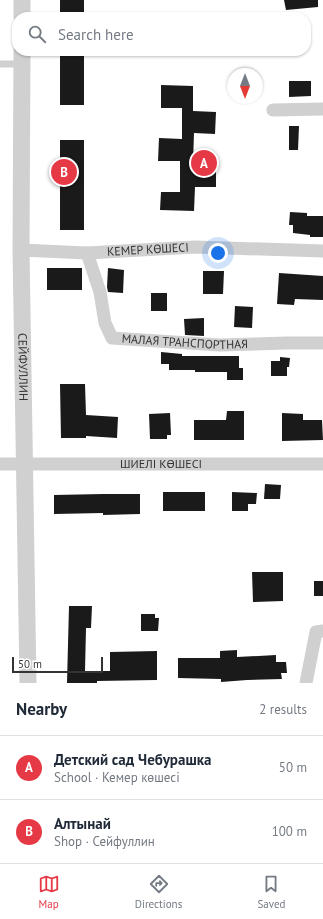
<!DOCTYPE html>
<html lang="en">
<head>
<meta charset="utf-8">
<style>
	:root { --surface:#fff; --page:#f6f6f7; --text:#1f2937; --muted:#747a83; --line:#e0e1e3; --accent:#e63946 }
	body { margin:0; font-family:"PT Sans",sans-serif; background:var(--page); color:var(--text) }
	.compass { position:absolute; left:227px; top:68px; width:36px; height:36px; border-radius:50%; background:var(--surface); box-shadow:0 1px 3px #0004; rotate:180deg }
	.scale { position:absolute; left:12px; bottom:10px; width:91px; box-sizing:border-box; padding-left:4px; border:2px solid #333; border-top:0; font-size:11px; line-height:14px; white-space:nowrap; color:#333; -webkit-text-stroke:3px #fff; paint-order:stroke }
	.you { position:absolute; left:218px; top:253px; width:14px; height:14px; margin:-10px; border:3px solid #fff; border-radius:50%; background:#1a73e8; box-shadow:0 0 0 6px #1a73e833 }
	.badge { display:grid; place-items:center; width:26px; height:26px; border-radius:50%; background:var(--accent); color:#fff; font-size:13px; font-weight:700 }
	.pin { position:absolute; translate:-50% -50%; border:2px solid #fff; box-shadow:0 1px 4px #0006 }
	.list { margin:0; padding:0; list-style:none }
	h2 { display:flex; justify-content:space-between; align-items:center; height:52px; margin:0; padding:0 16px; font-size:17px }
	h2 small { font-size:13px; font-weight:400; color:var(--muted) }
	.list li { display:grid; grid-template-columns:26px 1fr auto; gap:12px; align-items:center; box-sizing:border-box; height:64px; padding:0 16px; border-top:1px solid var(--line) }
	.list b { display:block; font-size:15px; white-space:nowrap }
	.list p { margin:0; font-size:13px; white-space:nowrap; color:var(--muted) }
	.list em { font-size:13px; font-style:normal; color:var(--muted) }
	.icon { flex:none; width:22px; height:22px; fill:none; stroke:currentColor; stroke-width:2; stroke-linecap:round; stroke-linejoin:round }
	.map { position:relative; flex:none; width:323px; height:683px; overflow:hidden }
	.search { position:absolute; background:var(--surface); box-shadow:0 1px 3px #0004; left:12px; right:12px; top:12px; height:44px; display:flex; align-items:center; gap:10px; box-sizing:border-box; padding:0 14px; border-radius:16px; color:var(--muted); font-size:15px }
	.sheet { height:180px; background:var(--surface) }
	nav { display:flex; justify-content:space-around; align-items:center; box-sizing:border-box; height:56px; border-top:1px solid var(--line); background:var(--surface); font-size:11px; color:var(--muted) }
	nav a { display:grid; justify-items:center; gap:2px }
	nav .on { color:var(--accent) }
	.map>svg:first-child { display:block }
	.building { fill:#1a1a1a }
	.lines { fill:none; stroke-linecap:round; stroke-linejoin:round }
	.service { stroke:#d0d0d0; stroke-width:7 }
	.minor { stroke:#d0d0d0; stroke-width:13 }
	.tertiary { stroke:#d0d0d0; stroke-width:17 }
	.labels { text-anchor:middle; stroke-width:4; stroke-linejoin:round; paint-order:stroke }
	.street-label { font-size:12px; fill:#333; stroke:#fff }
</style>
</head>
<body>
<div class="map">
<svg width="323" height="683" viewBox="0 0 323 683">
	<rect width="100%" height="100%" fill="#fff"/>
	<g class="building">
		<rect x="60" y="0" width="24" height="17"/>
		<polygon points="284,0 318,0 318,7 286,10"/>
		<rect x="60" y="51" width="24" height="54"/>
		<polygon points="289,81 311,81 311,96 289,97"/>
		<polygon points="161,85 193,86 193,111 216,112 215,134 194,133 193,163 216,163 216,187 195,187 194,211 160,210 161,192 180,192 180,161 158,161 159,138 182,139 182,108 161,108"/>
		<polygon points="289,126 299,126 298,150 289,150"/>
		<rect x="60" y="140" width="24" height="90"/>
		<polygon points="290,212 307,213 307,216 323,216 323,237 310,237 310,235 293,233 293,225 289,225"/>
		<rect x="47" y="268" width="35" height="22"/>
		<polygon points="108,268 124,270 123,293 108,292 107,287"/>
		<polygon points="203,271 224,271 223,294 203,294"/>
		<polygon points="279,273 323,276 323,300 295,299 294,305 277,304"/>
		<rect x="151" y="293" width="16" height="18"/>
		<polygon points="235,306 253,307 252,328 234,327"/>
		<polygon points="204,318 204,336 185,335 184,319"/>
		<polygon points="161,352 182,354 182,356 239,356 239,368 243,368 243,380 227,380 227,372 195,372 195,370 169,370 169,364 161,364"/>
		<polygon points="280,357 290,358 289,367 287,367 287,376 271,376 271,361 280,361"/>
		<polygon points="60,384 85,384 86,415 118,417 117,438 86,436 86,438 61,438"/>
		<polygon points="227,411 244,411 244,440 194,440 194,420 226,420"/>
		<polygon points="170,413 171,435 167,435 167,439 150,439 149,414"/>
		<polygon points="282,413 303,414 303,420 322,420 323,440 282,441"/>
		<polygon points="265,484 281,485 280,499 264,499"/>
		<rect x="163" y="492" width="42" height="19"/>
		<polygon points="232,492 257,493 256,504 248,504 248,511 232,511"/>
		<polygon points="103,494 140,494 140,514 103,515 103,513 54,514 54,495"/>
		<polygon points="252,572 283,572 283,601 253,602"/>
		<rect x="314" y="581" width="9" height="15"/>
		<polygon points="69,606 92,606 91,628 86,628 85,671 110,671 110,652 157,651 157,680 97,681 97,683 67,683"/>
		<polygon points="141,614 155,614 155,618 159,618 158,631 141,631"/>
		<polygon points="237,650 237,657 276,655 276,662 286,662 287,673 281,673 282,679 247,680 221,682 221,679 178,678 178,658 220,658 220,651"/>
	</g>
	<g class="lines">
		<polyline class="service" points="0,64 22,64"/>
		<g class="minor">
			<polyline points="273,110 323,109"/>
			<path id="s1" d="M 21,250 L 87,253 L 195,247 L 323,251"/>
			<path id="s2" d="M 87,253 L 100,292 L 105,323 L 112,338 L 220,345 L 287,343 L 323,343"/>
			<path id="s3" d="M 0,464 L 323,464"/>
			<polyline points="306,683 316,632 323,631"/>
		</g>
		<g class="tertiary">
			<polyline points="22,17 22,0"/>
			<path id="s4" d="M 22,51 L 21,250 L 28,683"/>
		</g>
	</g>
	<g class="labels">
		<g class="street-label">
			<text dy="4" stroke="none"><textPath href="#s1" startOffset="127">КЕМЕР КӨШЕСІ</textPath></text>
			<text dy="4" stroke="none"><textPath href="#s2" startOffset="162">МАЛАЯ ТРАНСПОРТНАЯ</textPath></text>
			<text dy="4" stroke="none"><textPath href="#s4" startOffset="316">СЕЙФУЛЛИН</textPath></text>
			<text dy="4" stroke="none"><textPath href="#s3" startOffset="161">ШИЕЛІ КӨШЕСІ</textPath></text>
		</g>
	</g>
</svg>
<svg class="compass" viewBox="-18 -18 36 36"><path d="M0-13l5 13h-10z" fill="#e53935"/><path d="M0 13l5-13h-10z" fill="#747a83"/></svg>
<div class="scale">50 m</div>
<div class="you"></div>
<div class="pin badge" style="left:204px;top:163px">A</div>
<div class="pin badge" style="left:64px;top:172px">B</div>
<div class="search"><svg class="icon" aria-label="search" viewBox="0 0 24 24"><circle cx="10" cy="10" r="6"/><path d="M15 15l6 6"/></svg>Search here</div>
</div>
<section class="sheet">
<h2>Nearby<small>2 results</small></h2>
<ul class="list">
<li><span class="badge">A</span><div><b>Детский сад Чебурашка</b><p>School · Кемер көшесі</p></div><em>50 m</em></li>
<li><span class="badge">B</span><div><b>Алтынай</b><p>Shop · Сейфуллин</p></div><em>100 m</em></li>
</ul>
</section>
<nav>
<a class="on"><svg class="icon" aria-label="map" viewBox="0 0 24 24"><path d="M3 6l6-2 6 2 6-2v14l-6 2-6-2-6 2zM9 4v14M15 6v14"/></svg>Map</a>
<a><svg class="icon" aria-label="directions" viewBox="0 0 24 24"><path d="M12 3l9 9-9 9-9-9zM9 14v-3h6M13 9l2 2-2 2"/></svg>Directions</a>
<a><svg class="icon" aria-label="saved" viewBox="0 0 24 24"><path d="M7 4h10v16l-5-4-5 4z"/></svg>Saved</a>
</nav>
</body>
</html>
